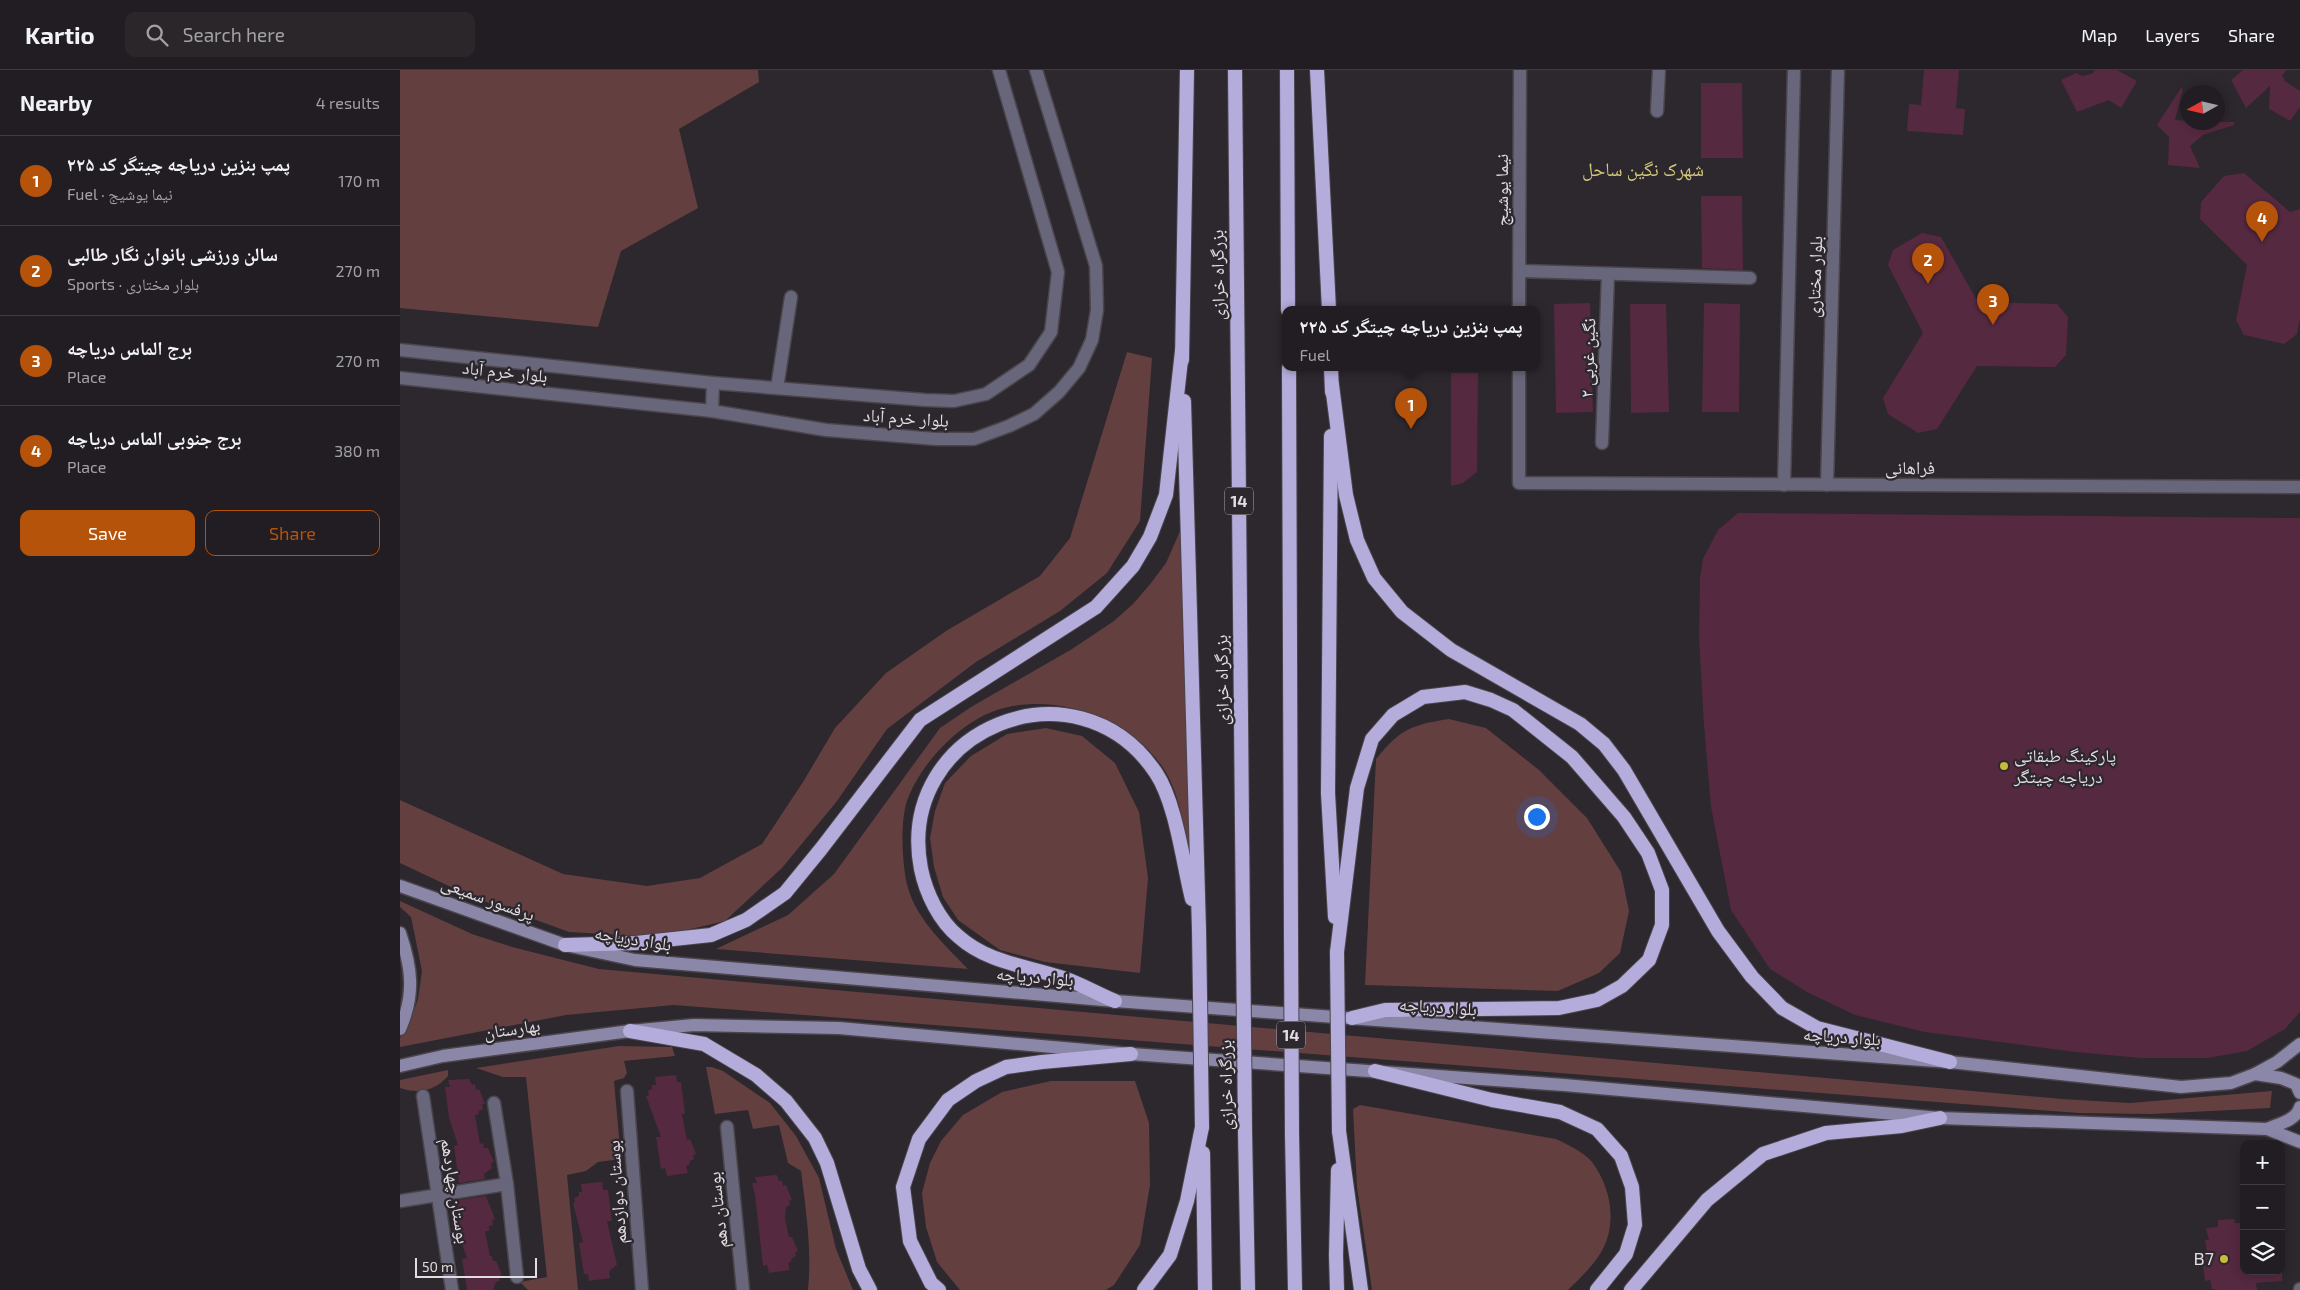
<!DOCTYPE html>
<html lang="en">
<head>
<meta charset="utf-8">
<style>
	:root { --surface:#221d22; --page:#2a262a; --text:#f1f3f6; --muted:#a2a2a5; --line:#3f3b40; --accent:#b45309 }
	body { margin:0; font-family:"Exo 2","Noto Naskh Arabic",sans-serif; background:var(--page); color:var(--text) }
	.controls { position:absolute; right:15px; bottom:15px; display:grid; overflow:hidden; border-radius:10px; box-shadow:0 2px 12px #0003 }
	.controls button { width:45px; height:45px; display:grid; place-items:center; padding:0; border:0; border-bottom:1px solid var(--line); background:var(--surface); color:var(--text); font:25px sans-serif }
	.compass { position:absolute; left:1780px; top:15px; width:45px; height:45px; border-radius:50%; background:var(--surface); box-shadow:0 2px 12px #0003; rotate:262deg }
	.scale { position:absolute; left:15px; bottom:12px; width:122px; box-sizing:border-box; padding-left:5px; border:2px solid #e1dde2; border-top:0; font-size:14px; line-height:18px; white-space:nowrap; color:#e1dde2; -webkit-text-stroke:4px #2d272e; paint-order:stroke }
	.you { position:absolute; left:1136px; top:746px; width:18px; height:18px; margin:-12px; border:4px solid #fff; border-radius:50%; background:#1a73e8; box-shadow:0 0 0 8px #1a73e833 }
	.badge { display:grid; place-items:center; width:32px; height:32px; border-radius:50%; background:var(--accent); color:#fff; font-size:16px; font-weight:700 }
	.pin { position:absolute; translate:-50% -41px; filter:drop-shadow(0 1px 2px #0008) }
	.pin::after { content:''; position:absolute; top:26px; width:18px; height:15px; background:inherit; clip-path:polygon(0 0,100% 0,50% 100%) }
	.popup { position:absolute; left:882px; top:236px; width:258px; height:65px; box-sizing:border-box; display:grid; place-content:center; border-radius:10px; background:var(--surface); filter:drop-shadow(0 1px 4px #0005); font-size:16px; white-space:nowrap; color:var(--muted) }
	.popup b { font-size:19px; color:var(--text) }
	.popup::after { content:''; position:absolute; left:50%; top:100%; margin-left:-10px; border:10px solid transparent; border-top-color:var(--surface) }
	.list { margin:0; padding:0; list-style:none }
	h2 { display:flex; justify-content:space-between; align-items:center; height:65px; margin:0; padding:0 20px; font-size:21px }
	h2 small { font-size:16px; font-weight:400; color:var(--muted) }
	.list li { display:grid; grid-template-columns:32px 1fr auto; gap:15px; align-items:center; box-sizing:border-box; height:90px; padding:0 20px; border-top:1px solid var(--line) }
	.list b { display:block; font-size:19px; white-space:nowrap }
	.list p { margin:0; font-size:16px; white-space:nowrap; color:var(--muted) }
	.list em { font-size:16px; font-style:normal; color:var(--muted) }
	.actions { display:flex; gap:10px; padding:15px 20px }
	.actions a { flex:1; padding:11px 0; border:1px solid var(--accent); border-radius:10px; text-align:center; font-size:18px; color:var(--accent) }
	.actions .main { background:var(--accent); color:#fff }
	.icon { flex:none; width:28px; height:28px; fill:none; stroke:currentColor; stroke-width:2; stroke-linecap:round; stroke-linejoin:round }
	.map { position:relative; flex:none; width:1900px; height:1220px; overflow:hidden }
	header { display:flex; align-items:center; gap:30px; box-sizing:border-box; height:70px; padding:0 25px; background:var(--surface); border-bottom:1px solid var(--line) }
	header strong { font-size:24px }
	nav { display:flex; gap:28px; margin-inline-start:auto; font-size:18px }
	.search { width:350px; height:45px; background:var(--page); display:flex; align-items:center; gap:12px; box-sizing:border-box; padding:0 18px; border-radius:10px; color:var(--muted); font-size:19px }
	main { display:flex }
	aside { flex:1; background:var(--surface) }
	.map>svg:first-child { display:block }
	.green { fill:#633f40 }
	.building { fill:#552940 }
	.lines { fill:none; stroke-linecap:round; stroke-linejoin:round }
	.minor-casing { stroke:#4a444b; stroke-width:15 }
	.tertiary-casing { stroke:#4a444b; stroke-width:15 }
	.secondary-casing { stroke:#4a444b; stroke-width:15 }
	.trunk-casing { stroke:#4a444b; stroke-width:16 }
	.minor { stroke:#68667a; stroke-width:12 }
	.tertiary { stroke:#68667a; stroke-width:12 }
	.secondary { stroke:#8b87a8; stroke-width:12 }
	.trunk { stroke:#b4addc; stroke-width:14 }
	.trunk-bridge-casing { stroke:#4a444b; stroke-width:16; stroke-linecap:butt }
	.trunk-bridge { stroke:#b4addc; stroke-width:14 }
	.poi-dot { fill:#c8bb3b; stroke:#2d272e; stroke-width:2 }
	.labels { text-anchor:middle; stroke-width:4.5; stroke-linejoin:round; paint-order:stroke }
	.shield { fill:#2d272e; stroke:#aba6ac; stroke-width:1 }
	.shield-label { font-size:16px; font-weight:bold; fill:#e1dde2 }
	.street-label { font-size:18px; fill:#e1dde2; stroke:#2d272e }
	.poi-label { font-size:18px; fill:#e1dde2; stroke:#2d272e; text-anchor:start }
	.neighbourhood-label { font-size:19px; fill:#d0c87a; stroke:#2d272e }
</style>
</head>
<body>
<header>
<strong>Kartio</strong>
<div class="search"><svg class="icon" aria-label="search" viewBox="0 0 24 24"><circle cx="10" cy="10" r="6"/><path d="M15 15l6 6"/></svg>Search here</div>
<nav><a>Map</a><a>Layers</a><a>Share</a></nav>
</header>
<main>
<aside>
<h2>Nearby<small>4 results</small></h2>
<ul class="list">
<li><span class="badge">1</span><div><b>پمپ بنزین دریاچه چیتگر کد ۲۲۵</b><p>Fuel · نیما یوشیج</p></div><em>170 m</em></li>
<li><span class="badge">2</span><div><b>سالن ورزشی بانوان نگار طالبی</b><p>Sports · بلوار مختاری</p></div><em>270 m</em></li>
<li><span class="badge">3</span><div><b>برج الماس دریاچه</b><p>Place</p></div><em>270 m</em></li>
<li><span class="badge">4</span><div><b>برج جنوبی الماس دریاچه</b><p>Place</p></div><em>380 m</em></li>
</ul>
<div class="actions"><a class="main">Save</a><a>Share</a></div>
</aside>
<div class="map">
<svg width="1900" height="1220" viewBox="0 0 1900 1220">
	<rect width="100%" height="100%" fill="#2d272e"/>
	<g class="green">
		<polygon points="0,0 358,0 359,12 279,59 298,138 221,181 198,257 0,238"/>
		<polygon points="727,282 752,288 740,451 707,503 660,541 576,592 487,659 437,731 382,798 325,851 257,867 169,862 70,826 0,793 0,730 163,804 247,816 300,808 362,774 403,712 435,658 486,603 546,561 640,506 670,468"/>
		<path d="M 791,419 L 789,783 C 784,759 781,733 770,710 C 742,652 659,620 597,640 C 560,652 520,694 507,731 C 500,751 502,798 508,818 C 517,850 546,876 568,899 L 316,879 L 388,845 L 434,804 L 540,658 L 571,637 L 672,579 L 714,551 L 733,534 L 751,513 L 766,493 L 784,452 Z"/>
		<path d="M 1049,649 L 1086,658 L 1139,700 L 1187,748 L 1221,802 L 1229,841 L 1220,883 L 1199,903 L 1158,921 L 965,915 L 976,689 C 1000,659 1011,655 1049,649 Z"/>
		<polygon points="646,658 682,666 715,693 739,742 748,808 740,903 645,892 600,880 558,850 543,827 534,797 530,768 535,741 545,713 571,686 607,664"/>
		<polygon points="0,831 72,864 112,877 199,899 1662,1029 1730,1033 1872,1021 1870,1038 1752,1044 1679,1043 274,935 166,945 0,977 0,968 8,958 18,929 22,901 11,847 0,837"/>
		<polygon points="219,976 272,977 275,986 224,991 227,1003 224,1008 214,1011 221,1089 198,1092 186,1101 167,1105 178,1220 128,1220 120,1212 147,1207 126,1007 103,1007 76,998"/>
		<path d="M 306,997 L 312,997 L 323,1001 L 370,1033 L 396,1066 L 419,1108 L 436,1179 L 453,1220 L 408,1220 C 412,1180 406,1141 401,1101 L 388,1093 L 379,1055 L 353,1059 L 348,1040 L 315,1044 Z"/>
		<path d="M 48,1000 L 48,1006 C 35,1021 18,1024 0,1018 L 0,1010 Z"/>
		<polygon points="651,1011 735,1011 749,1053 750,1115 740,1175 714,1215 706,1220 560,1220 537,1192 526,1157 522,1123 530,1093 541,1071 563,1045 602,1022"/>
		<path d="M 960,1035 L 1156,1069 C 1168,1075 1184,1082 1192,1092 C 1209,1115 1216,1145 1206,1172 C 1199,1191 1181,1207 1168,1220 L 972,1220 L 957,1117 L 953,1039 Z"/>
	</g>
	<g class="building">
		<polygon points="1524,0 1559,0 1556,38 1565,39 1563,65 1507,61 1509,34 1521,35"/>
		<polygon points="1695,0 1717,0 1737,11 1721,38 1709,30 1677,42 1661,10 1676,3 1682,6 1692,4"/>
		<polygon points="1843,0 1887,0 1882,5 1885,11 1900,21 1900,37 1890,51 1869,39 1870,16 1846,38 1831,10"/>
		<polygon points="1301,13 1342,13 1343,88 1301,88"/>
		<polygon points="1781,18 1783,19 1775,50 1788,51 1788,52 1834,52 1834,55 1803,65 1790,76 1800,98 1768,95 1769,67 1757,55"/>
		<polygon points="1844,103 1890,142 1900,139 1900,248 1897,264 1884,274 1844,265 1836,250 1847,195 1800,149 1801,132 1824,106"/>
		<polygon points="1301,126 1342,126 1343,200 1302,198"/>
		<polygon points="1522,163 1541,167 1578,232 1657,234 1668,247 1666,285 1655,297 1577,296 1537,359 1518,363 1488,344 1483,328 1523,263 1488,195 1493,180"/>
		<polygon points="1190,233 1193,342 1156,343 1154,234"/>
		<polygon points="1304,233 1340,234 1339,342 1302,342"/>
		<polygon points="1230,234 1266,234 1269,342 1231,343"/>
		<polygon points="1051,303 1078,303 1077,402 1063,413 1051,416"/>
		<polygon points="1338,443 1900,448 1900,942 1885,959 1847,981 1808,988 1741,988 1675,982 1525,962 1455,945 1407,922 1370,899 1331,840 1311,737 1304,655 1299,568 1300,509 1303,489 1318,460"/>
		<polygon points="276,1005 277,1012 281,1012 285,1044 282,1044 287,1070 290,1069 296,1084 293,1085 294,1089 290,1091 289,1095 286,1096 288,1103 267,1106 265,1098 261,1099 256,1067 261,1067 246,1026 249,1025 248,1021 252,1019 252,1015 256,1015 255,1007"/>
		<polygon points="69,1009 72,1015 75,1014 76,1020 79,1019 85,1034 82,1034 83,1039 79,1041 78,1045 75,1045 80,1074 83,1073 84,1078 88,1078 94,1092 91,1093 92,1098 84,1104 85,1109 59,1113 54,1076 58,1075 49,1048 45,1017 50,1017 48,1010"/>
		<polygon points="377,1105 379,1111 382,1111 383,1116 386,1115 392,1130 389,1131 390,1135 386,1137 385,1149 389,1167 392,1167 398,1181 395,1182 396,1186 392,1188 391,1192 388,1193 390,1200 369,1203 367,1195 363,1196 355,1125 352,1113 357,1113 355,1107"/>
		<polygon points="202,1112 203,1120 208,1120 212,1151 207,1151 217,1195 209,1201 210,1208 189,1211 188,1204 184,1204 179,1173 183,1172 173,1133 175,1133 174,1128 179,1126 179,1122 182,1122 181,1114"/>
		<polygon points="86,1126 95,1149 92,1150 93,1155 89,1156 89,1161 85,1161 90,1186 92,1186 93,1191 96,1191 102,1205 99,1206 100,1211 96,1212 93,1220 67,1220 62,1189 67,1188 60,1168 55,1133 60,1132 59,1130"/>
		<polygon points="1834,1149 1835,1153 1844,1153 1844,1201 1882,1201 1882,1211 1856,1213 1857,1220 1817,1220 1812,1219 1810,1210 1805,1211 1803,1195 1806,1195 1804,1183 1807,1183 1805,1170 1809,1170 1806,1158 1818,1157 1818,1150"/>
	</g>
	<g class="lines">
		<g class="minor-casing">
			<g id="minor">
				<polyline points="1257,41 1259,0"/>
				<polyline points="1120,201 1350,208"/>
				<polyline points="1119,240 1120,0"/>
				<polyline points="1119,298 1119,413 1900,417"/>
				<polyline points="377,318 391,227"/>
				<polyline points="1202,373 1208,204"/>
				<polyline points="1384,415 1394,0"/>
				<polyline points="1427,415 1438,0"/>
				<polyline points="227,1021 242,1220"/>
				<polyline points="23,1026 52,1220"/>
				<polyline points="94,1033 107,1114 117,1207"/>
				<polyline points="327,1057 343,1220"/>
				<polyline points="0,1131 107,1114"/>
				<polyline points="1900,1219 1900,1220"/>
			</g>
		</g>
		<g class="tertiary-casing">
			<g id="tertiary">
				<polyline points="0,280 313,313 525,330 554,331 586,324 629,295 651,262 658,202 599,0"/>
				<polyline points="0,308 312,341 426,360 536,369 574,369 609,356 634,344 659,322 679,298 692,270 697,240 696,196 636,0"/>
				<polyline points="312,341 313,313"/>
			</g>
		</g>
		<g class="secondary-casing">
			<g id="secondary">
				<polyline points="0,816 165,875 235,890 715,931 1550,992 1781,1017 1831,1013 1855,1004 1877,992 1900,974"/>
				<path d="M 0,863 C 12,898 15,925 0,959"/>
				<polyline points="0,996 43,986 230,961 294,955 439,958 731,984 1164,1015 1540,1048 1867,1059 1900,1072"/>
				<polyline points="1855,1004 1881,1008 1896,1014 1900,1023"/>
				<path d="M 1867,1059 C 1878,1054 1897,1050 1900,1037"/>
			</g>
		</g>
		<g class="trunk-casing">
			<g id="trunk">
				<polyline points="835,0 843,863"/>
				<polyline points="887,0 888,240"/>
				<polyline points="917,0 929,240"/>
				<polyline points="782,290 787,0"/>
				<polyline points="889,298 891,865"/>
				<polyline points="931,298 932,322"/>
				<polyline points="932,315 946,425 957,470 974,508 1002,542 1051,580 1180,654 1204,674 1224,700 1318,861 1352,907 1382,938 1417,958 1550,992"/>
				<polyline points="784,331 799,860"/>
				<polyline points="931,366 928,723 935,847"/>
				<polyline points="165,875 236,873 311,865 346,850 385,823 421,779 520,650 696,537 733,496 750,467 766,425 782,281"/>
				<polyline points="937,882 957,718 972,669 993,645 1023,627 1065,622 1091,630 1113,640 1172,687 1224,747 1248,783 1262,820 1262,855 1249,890 1222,916 1197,930 1159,938 985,940 952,948"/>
				<path d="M 715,931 C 698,924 681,914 663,908 C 628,896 588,893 559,867 C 539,851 526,823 521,799 C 494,659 677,585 756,703 C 776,733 783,793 792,829"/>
				<polyline points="230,961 304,974 356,1005 386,1031 415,1068 427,1093 459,1199 470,1220"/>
				<polyline points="975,1001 1092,1030 1160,1042 1197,1059 1221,1086 1232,1117 1235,1155 1226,1184 1197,1220"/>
				<polyline points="845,1061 848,1220"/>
				<polyline points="939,1061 961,1220"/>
				<polyline points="892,1064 895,1220"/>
				<polyline points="803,1083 805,1220"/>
				<polyline points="539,1220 531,1213 510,1171 503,1117 519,1069 548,1030 576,1011 606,997 642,992 731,984"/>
				<polyline points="744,1220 770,1185 787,1131 802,1057"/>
				<polyline points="937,1220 936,1185 938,1100"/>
				<polyline points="1231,1220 1307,1130 1363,1084 1426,1063 1502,1056 1540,1048"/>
			</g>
		</g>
		<use href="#minor" class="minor"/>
		<use href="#tertiary" class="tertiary"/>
		<use href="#secondary" class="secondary"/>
		<use href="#trunk" class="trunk"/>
		<g class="trunk-bridge-casing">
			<g id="trunk-bridge">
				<polyline points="799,860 802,1057"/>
				<polyline points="843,863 845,1061"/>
				<polyline points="891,865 892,1064"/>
				<polyline points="937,882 939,1061"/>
			</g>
		</g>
		<use href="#trunk-bridge" class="trunk-bridge"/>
	</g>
	<g class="poi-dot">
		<circle cx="1604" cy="696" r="5"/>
		<circle cx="1824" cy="1189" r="5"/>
	</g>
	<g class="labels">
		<g class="shield">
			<rect x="825" y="417.5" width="28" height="27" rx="4"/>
			<rect x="877" y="951.5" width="28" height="27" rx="4"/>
		</g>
		<g class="shield-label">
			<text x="839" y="437">14</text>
			<text x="891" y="971">14</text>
		</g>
		<g class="street-label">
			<text transform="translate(1102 120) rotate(-90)" y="6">نیما یوشیج</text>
			<text transform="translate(818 205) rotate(-91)" y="6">بزرگراه خرازی</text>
			<text transform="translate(1415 207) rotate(-88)" y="6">بلوار مختاری</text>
			<text transform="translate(1188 288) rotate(-88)" y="6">نگین غربی ۲</text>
			<text transform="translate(105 302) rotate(6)" y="6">بلوار خرم آباد</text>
			<text transform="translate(506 348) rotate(4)" y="6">بلوار خرم آباد</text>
			<text x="1510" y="404">فراهانی</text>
			<text transform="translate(822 610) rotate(-91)" y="6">بزرگراه خرازی</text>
			<text transform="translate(88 829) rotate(20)" y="6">پرفسور سمیعی</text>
			<text transform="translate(233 869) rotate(9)" y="6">بلوار دریاچه</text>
			<text transform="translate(635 907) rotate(5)" y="6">بلوار دریاچه</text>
			<text transform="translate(1038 937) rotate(4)" y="6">بلوار دریاچه</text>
			<text transform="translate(112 959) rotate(-8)" y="6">بهارستان</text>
			<text transform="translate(1442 967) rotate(4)" y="6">بلوار دریاچه</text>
			<text transform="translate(826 1015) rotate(-91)" y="6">بزرگراه خرازی</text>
			<text transform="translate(55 1121) rotate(81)" y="6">بوستان چهاردهم</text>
			<text transform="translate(217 1122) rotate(-94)" y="6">بوستان دوازدهم</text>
			<text transform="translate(318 1140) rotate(-96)" y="6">بوستان دهم</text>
		</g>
		<g class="poi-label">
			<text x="1614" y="692">پارکینگ طبقاتی<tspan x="1614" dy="21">دریاچه چیتگر</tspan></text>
			<text x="1814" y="1195" text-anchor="end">B7</text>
		</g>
		<g class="neighbourhood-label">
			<text x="1243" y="106">شهرک نگین ساحل</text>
		</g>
	</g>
</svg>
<div class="controls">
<button>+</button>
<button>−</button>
<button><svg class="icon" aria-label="layers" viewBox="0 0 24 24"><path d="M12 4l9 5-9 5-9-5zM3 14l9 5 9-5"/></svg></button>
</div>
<svg class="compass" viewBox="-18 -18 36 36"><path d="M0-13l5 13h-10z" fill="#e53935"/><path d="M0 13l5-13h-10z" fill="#a2a2a5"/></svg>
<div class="scale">50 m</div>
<div class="you"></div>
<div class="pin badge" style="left:1011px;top:359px">1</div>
<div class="popup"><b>پمپ بنزین دریاچه چیتگر کد ۲۲۵</b>Fuel</div>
<div class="pin badge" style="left:1528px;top:214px">2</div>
<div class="pin badge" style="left:1593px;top:255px">3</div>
<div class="pin badge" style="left:1862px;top:172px">4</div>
</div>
</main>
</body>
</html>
